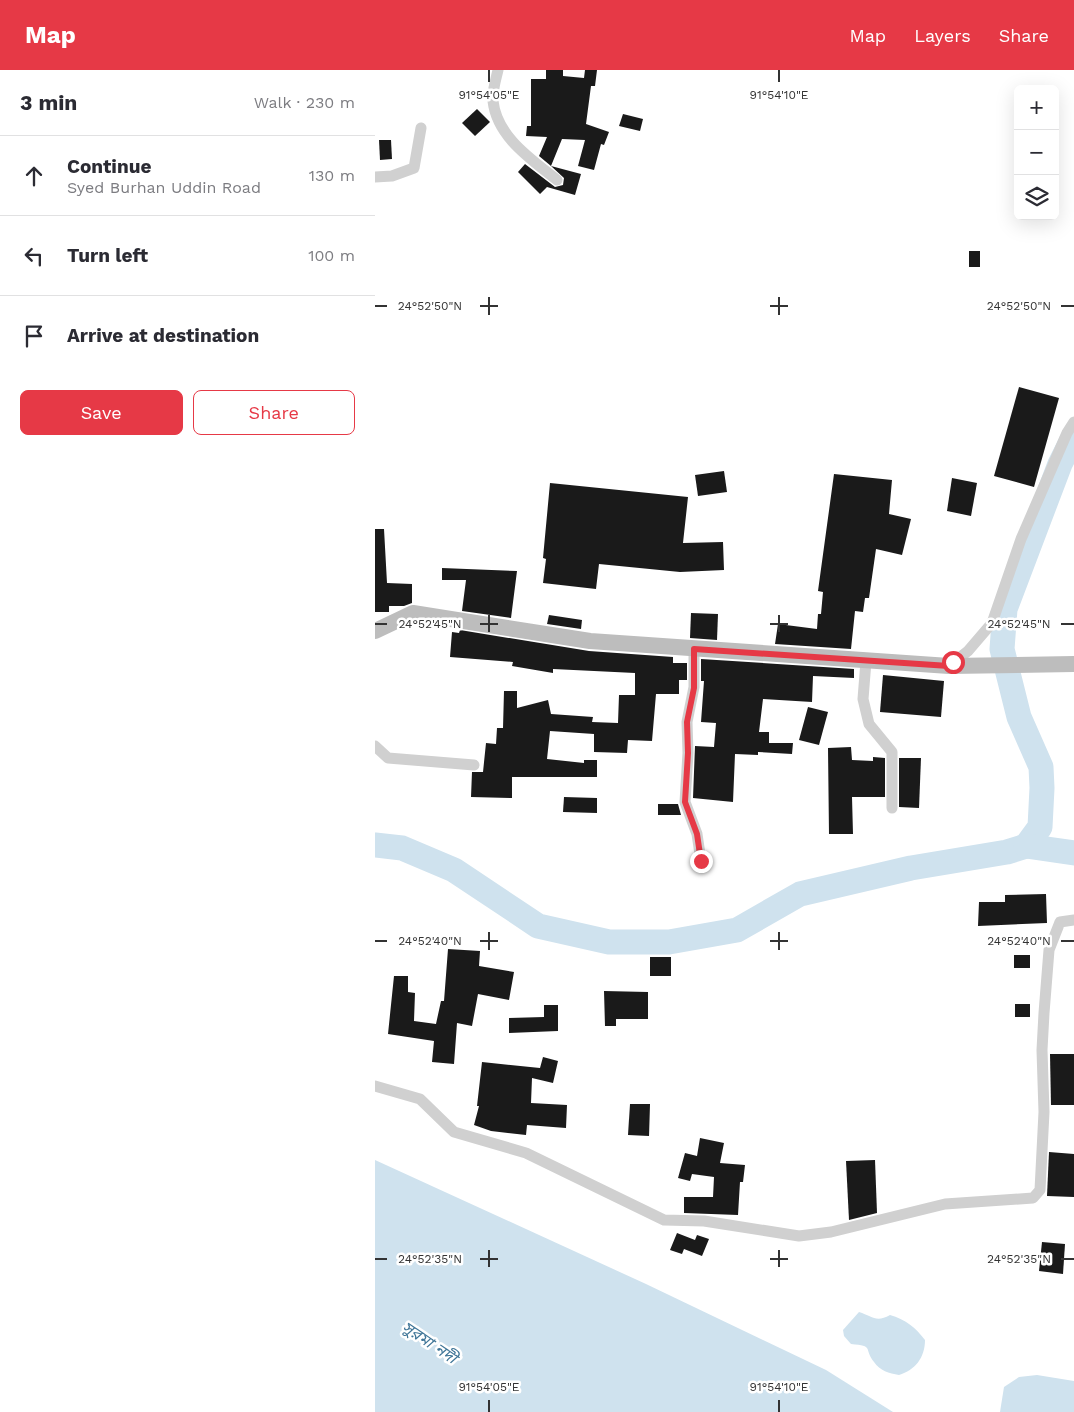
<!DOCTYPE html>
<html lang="en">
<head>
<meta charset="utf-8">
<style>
	:root { --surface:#fff; --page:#f2f2f3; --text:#2b2b33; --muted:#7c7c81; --line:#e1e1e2; --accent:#e63946 }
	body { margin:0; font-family:"Work Sans","Noto Sans Bengali",sans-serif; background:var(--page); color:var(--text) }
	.controls { position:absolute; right:15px; top:15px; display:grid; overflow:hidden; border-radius:8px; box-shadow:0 5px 20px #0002 }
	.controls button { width:45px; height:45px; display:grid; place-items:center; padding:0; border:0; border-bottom:1px solid var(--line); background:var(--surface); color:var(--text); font:25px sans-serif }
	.stop { position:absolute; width:15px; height:15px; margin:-11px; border:4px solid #e63946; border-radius:50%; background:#fff }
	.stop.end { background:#e63946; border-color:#fff; box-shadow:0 1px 5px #0008 }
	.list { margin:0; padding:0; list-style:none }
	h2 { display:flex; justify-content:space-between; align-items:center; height:65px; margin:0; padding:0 20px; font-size:21px }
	h2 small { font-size:16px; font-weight:400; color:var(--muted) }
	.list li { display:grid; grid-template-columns:32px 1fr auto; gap:15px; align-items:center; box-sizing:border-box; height:80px; padding:0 20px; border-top:1px solid var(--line) }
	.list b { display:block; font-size:19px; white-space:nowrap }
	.list p { margin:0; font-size:16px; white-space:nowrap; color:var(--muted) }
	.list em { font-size:16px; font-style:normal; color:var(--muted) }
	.actions { display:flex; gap:10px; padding:15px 20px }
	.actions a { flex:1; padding:11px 0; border:1px solid var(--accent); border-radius:8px; text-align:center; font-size:18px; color:var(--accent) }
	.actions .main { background:var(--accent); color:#fff }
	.icon { flex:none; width:28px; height:28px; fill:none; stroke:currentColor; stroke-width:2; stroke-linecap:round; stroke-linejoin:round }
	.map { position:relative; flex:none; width:699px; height:1342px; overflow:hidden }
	header { display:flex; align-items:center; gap:30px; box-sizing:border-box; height:70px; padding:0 25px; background:var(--accent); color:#fff }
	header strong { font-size:24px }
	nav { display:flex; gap:28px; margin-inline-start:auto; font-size:18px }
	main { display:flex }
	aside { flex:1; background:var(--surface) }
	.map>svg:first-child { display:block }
	.water { fill:#cfe2ee }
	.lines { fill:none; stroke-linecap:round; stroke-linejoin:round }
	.river { stroke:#cfe2ee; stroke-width:25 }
	.building { fill:#1a1a1a }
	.street { stroke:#d0d0d0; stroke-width:11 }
	.secondary { stroke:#bdbdbd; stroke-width:16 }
	.route { stroke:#e63946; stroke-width:6 }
	.ticks { fill:none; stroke:#333; stroke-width:2 }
	.labels { text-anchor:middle; stroke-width:5; stroke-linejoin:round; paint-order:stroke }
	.water-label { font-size:16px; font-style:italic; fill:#3f7597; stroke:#fff }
	.ticks-label { font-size:12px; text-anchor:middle; fill:#333; stroke:#fff; stroke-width:5; stroke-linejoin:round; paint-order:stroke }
</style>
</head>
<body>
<header>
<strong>Map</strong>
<nav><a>Map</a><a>Layers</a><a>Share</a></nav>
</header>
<main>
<aside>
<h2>3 min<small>Walk · 230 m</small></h2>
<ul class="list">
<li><svg class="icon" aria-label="ahead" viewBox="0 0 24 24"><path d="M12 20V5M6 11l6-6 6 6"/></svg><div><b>Continue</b><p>Syed Burhan Uddin Road</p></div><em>130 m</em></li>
<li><svg class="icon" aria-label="left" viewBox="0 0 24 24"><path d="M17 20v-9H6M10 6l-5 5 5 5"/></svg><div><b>Turn left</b></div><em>100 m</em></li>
<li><svg class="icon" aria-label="arrive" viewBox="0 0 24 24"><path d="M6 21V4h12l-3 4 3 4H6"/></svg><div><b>Arrive at destination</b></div></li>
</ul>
<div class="actions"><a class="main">Save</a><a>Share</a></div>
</aside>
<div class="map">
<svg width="699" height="1342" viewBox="0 0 699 1342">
	<rect width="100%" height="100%" fill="#fff"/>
	<g class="water">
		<polygon points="0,1090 271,1214 451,1300 518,1342 0,1342"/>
		<path d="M 484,1242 C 497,1246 501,1253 515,1245 C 530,1249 541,1258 550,1270 C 550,1288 540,1300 524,1305 C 514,1303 505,1301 499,1292 C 488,1278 500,1276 476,1274 L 469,1266 L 468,1260 Z"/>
		<polygon points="662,1305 699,1311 699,1342 625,1342 629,1317 644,1307"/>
	</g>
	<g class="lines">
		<g class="river">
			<polyline points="0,775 27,778 79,800 163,856 234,872 294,872 362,860 425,824 536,798 632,782 651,776 665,757 667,718 666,697 644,647 627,579 630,539 685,394 699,366"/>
			<polyline points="651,776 699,783"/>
		</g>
	</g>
	<g class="building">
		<polygon points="171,0 188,0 188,6 209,8 210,0 222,0 220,16 216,16 211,54 234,62 229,75 226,74 219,100 203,96 210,70 187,69 176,96 164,86 172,67 151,66 152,56 156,56 156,9 171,9"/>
		<polygon points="102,39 115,52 100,66 87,53"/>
		<polygon points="248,44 268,49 265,61 244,56"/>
		<polygon points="4,70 16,70 17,89 5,90"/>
		<polygon points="150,94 180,117 188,115 189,108 176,96 206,104 200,125 172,117 165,124 143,102"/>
		<rect x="594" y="181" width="11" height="16"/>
		<polygon points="644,317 684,328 659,417 619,406"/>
		<polygon points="349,401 352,422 323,426 320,405"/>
		<polygon points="459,404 517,410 514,444 536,449 527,485 501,479 494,528 490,528 488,542 480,541 476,579 400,574 403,554 442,559 443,544 446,544 448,522 443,521"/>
		<polygon points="577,408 602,413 596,446 572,441"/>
		<polygon points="175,413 313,427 308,473 348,472 349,500 305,502 224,494 221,519 168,513 171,489 168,488"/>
		<polygon points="0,459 9,459 12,513 37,514 37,533 29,536 14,536 14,542 0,542"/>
		<polygon points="67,498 142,501 136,548 87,541 91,510 67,510"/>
		<polygon points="316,543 343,544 342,570 315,568"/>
		<polygon points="174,545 207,550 206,559 172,554"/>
		<polygon points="85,560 214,581 298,587 298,593 312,593 312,610 304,610 304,624 281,624 277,671 253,670 252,683 219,682 219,664 175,661 172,689 209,693 209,690 222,690 222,707 137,707 137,728 96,727 97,702 108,702 111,673 121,674 122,658 128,658 129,621 142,621 142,638 173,630 176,644 218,647 217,652 243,653 244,625 260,625 260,603 178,599 178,603 137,596 138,592 75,587 77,562 84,563"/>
		<polygon points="326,589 479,599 479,608 438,606 437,632 388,629 384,662 394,662 394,673 418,673 417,684 383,682 383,685 360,684 358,732 318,728 320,676 339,677 341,653 326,652 329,611 326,611"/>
		<polygon points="508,605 569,611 566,647 505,642"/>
		<polygon points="433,637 453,642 444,675 424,670"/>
		<polygon points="476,677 477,690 498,691 498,687 510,688 510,727 477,727 478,764 454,764 453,678"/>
		<polygon points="524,688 546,688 544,738 524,737"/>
		<polygon points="189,727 222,728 222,743 188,742"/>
		<polygon points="283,734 303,734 306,745 283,745"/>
		<polygon points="671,824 672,853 603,856 604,832 630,832 630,825"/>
		<polygon points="73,879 105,881 104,896 139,902 134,930 103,924 97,956 82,953 79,994 57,992 59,971 13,964 19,906 33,906 33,922 40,923 39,951 61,954 66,931 69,931"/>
		<rect x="639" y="885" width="16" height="13"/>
		<rect x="275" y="887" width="21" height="19"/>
		<polygon points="229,921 273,922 273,949 241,949 241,956 230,956"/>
		<rect x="640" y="934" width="15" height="13"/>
		<polygon points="169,935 183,935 183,961 134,963 134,948 169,947"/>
		<polygon points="675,984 699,984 699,1035 676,1035"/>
		<polygon points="168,987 183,991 178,1013 157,1008 156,1033 192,1035 191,1058 152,1055 151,1065 116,1061 99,1055 104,1036 102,1036 107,992 165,998"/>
		<polygon points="255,1034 275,1034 274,1066 253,1065"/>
		<polygon points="325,1068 349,1073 345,1093 370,1095 368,1112 365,1112 363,1145 309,1143 309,1127 338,1127 339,1107 317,1104 315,1111 303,1108 310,1083 322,1086"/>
		<polygon points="674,1082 699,1084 699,1127 672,1126"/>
		<polygon points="500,1090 502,1143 474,1150 471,1091"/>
		<polygon points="302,1163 320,1170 322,1165 334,1169 327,1186 309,1179 307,1184 295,1180"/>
		<polygon points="667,1172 690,1174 688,1204 664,1201"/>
	</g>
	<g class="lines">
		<g class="street">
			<path d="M 123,0 C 121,9 117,21 118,31 C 122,67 156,89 182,110"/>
			<polyline points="0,107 17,106 39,98 46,58"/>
			<polyline points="319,579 319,617 312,652 313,683 310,732 322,764 326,791"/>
			<polyline points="491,591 488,629 494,654 517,682 517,738"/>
			<polyline points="574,596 593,581 617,553 646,469 692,363 699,352"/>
			<polyline points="0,676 13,688 99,695"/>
			<polyline points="0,1016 45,1029 79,1062 151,1083 289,1150 329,1151 424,1166 456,1162 570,1134 658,1128 665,1120 669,1042 667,980 669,943 674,880 685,852 699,850"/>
		</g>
		<polyline class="secondary" points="0,561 38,543 215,571 574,596 699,594"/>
	</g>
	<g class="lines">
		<polyline class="route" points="326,791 322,764 310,732 313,683 312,652 319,618 319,579 574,596 578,592"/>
	</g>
	<path class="ticks" d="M 114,0 L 114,12M 404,0 L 404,12M 114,227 L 114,245M 404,227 L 404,245M 0,236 L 12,236M 105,236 L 123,236M 395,236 L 413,236M 686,236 L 699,236M 114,545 L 114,562M 404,545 L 404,562M 0,554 L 12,554M 105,554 L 123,554M 395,554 L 413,554M 686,554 L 699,554M 114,862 L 114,880M 404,862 L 404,880M 0,871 L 12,871M 105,871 L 123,871M 395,871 L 413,871M 686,871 L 699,871M 114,1180 L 114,1197M 404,1180 L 404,1197M 0,1189 L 12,1189M 105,1189 L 123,1189M 395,1189 L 413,1189M 686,1189 L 699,1189M 114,1330 L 114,1342M 404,1330 L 404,1342"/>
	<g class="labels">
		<g class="water-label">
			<text transform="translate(55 1272) rotate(34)" y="6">সুরমা নদী</text>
		</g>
	</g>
	<g class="ticks-label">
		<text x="114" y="29">91°54'05"E</text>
		<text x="404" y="29">91°54'10"E</text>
		<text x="55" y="240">24°52'50"N</text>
		<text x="644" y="240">24°52'50"N</text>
		<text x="55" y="558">24°52'45"N</text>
		<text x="644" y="558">24°52'45"N</text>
		<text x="55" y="875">24°52'40"N</text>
		<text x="644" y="875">24°52'40"N</text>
		<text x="55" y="1193">24°52'35"N</text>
		<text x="644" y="1193">24°52'35"N</text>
		<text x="114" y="1321">91°54'05"E</text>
		<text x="404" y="1321">91°54'10"E</text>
	</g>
</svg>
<div class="controls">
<button>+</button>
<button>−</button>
<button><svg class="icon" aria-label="layers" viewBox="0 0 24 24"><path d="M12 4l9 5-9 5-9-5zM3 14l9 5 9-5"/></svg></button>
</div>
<div class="stop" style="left:578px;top:592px"></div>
<div class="stop end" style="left:326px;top:791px"></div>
</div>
</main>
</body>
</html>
